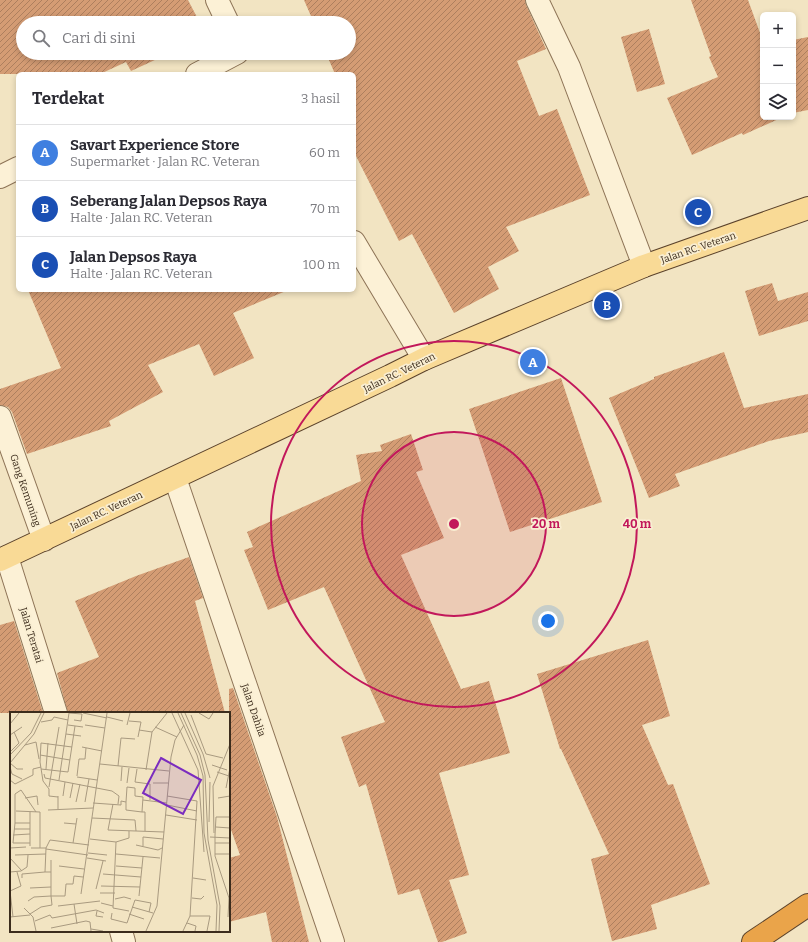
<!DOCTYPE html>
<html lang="id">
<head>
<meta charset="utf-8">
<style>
	:root { --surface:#fff; --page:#f7f7f7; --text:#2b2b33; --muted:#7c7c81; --line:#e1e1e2; --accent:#a32021 }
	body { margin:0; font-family:Bitter,serif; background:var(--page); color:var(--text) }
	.controls { position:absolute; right:12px; top:12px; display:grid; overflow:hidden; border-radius:6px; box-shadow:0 2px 6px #0003 }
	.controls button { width:36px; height:36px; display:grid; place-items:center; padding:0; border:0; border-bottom:1px solid var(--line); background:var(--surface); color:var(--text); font:20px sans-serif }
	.you { position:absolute; left:548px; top:621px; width:14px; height:14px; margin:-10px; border:3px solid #fff; border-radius:50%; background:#1a73e8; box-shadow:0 0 0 6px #1a73e833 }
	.badge { display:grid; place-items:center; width:26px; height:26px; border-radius:50%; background:var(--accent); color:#fff; font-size:13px; font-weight:700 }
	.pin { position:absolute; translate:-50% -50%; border:2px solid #fff; box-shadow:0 1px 4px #0006 }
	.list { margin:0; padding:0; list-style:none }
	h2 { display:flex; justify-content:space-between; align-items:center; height:52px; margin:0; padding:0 16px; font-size:17px }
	h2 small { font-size:13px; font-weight:400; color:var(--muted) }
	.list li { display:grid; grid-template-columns:26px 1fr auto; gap:12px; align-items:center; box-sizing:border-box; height:56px; padding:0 16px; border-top:1px solid var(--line) }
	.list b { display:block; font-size:15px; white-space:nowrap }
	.list p { margin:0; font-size:13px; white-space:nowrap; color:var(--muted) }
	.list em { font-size:13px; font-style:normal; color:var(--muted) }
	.icon { flex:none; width:22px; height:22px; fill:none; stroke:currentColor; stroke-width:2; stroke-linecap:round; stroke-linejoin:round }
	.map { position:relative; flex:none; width:808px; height:942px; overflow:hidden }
	.search { position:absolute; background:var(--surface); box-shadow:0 2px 6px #0003; left:16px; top:16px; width:340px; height:44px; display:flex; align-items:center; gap:10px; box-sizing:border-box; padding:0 14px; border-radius:22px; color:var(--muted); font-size:15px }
	.panel { position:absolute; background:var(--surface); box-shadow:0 2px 6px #0003; left:16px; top:72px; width:340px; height:220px; border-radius:6px }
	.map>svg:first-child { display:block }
	.building { fill:url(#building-hatch) }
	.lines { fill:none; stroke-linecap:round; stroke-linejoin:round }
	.minor-casing { stroke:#8e7457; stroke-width:24 }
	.major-casing { stroke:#5b422b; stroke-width:24 }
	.highway-casing { stroke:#5b422b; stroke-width:24 }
	.minor { stroke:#fcf1d6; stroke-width:22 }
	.major { stroke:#f9da96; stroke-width:22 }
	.highway { stroke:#eaa44a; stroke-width:22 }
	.ring { fill:none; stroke:#c2185b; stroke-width:2 }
	.labels { text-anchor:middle; stroke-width:3.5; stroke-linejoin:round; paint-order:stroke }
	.street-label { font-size:10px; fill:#3c2c1c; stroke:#f9eed2 }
	.inset-road { fill:none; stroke:#a99a80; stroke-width:1 }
	.view { fill:#7b2cbf; fill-opacity:0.15; stroke:#7b2cbf; stroke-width:2 }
	.inset-edge { fill:none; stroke:#3c2c1c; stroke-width:2 }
	.centre { fill:#c2185b; stroke:#f9eed2; stroke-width:2 }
	.ring-label { font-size:12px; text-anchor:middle; font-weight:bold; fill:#c2185b; stroke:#f9eed2; stroke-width:3.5; stroke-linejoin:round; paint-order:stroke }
</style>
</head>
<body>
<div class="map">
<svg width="808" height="942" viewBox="0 0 808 942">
	<defs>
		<pattern id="building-hatch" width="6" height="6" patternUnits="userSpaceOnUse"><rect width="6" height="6" fill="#d49c74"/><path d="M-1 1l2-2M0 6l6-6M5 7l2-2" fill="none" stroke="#ad7f5e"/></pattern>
	</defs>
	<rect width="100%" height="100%" fill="#f2e4c2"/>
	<g class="building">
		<polygon points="0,0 188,0 200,23 23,23 23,53 170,53 131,71 126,62 100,74 0,74"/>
		<polygon points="304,0 525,0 526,5 546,49 517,61 539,116 557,109 590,195 506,227 519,251 488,267 499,289 454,313 412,234 399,241 354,152 354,74 335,74 326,53 349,53 349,23 314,23"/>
		<polygon points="691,0 748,0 763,41 763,117 783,117 743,135 742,133 692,155 667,98 718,77 709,57 711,56"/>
		<polygon points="649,29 665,84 637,92 621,37"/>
		<polygon points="808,37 808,110 793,113 793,40"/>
		<polygon points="772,283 778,301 808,292 808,321 759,336 745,291"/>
		<polygon points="28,290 286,290 286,291 233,313 254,358 214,376 199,344 148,365 163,392 109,421 111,426 27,454 12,412 8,407 0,405 0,389 61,368"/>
		<polygon points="724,352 744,408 808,394 808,432 769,441 675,474 680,486 649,498 609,398 654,379 654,377"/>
		<polygon points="561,378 602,502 510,532 469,409"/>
		<polygon points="411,434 423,470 416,472 444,538 401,555 461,689 489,681 510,753 439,773 469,875 449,880 467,933 442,942 438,942 419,889 398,895 366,784 359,787 341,737 385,722 324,587 268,610 244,550 253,547 247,532 361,481 356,455 382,451 380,445"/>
		<polygon points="189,557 203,598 195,601 225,713 68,713 57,673 99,657 75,601 136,576"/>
		<polygon points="14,621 43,713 0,713 0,625"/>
		<polygon points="648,640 670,716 642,725 668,785 673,784 710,884 651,905 657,929 612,941 591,859 609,854 561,749 560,749 537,674"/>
		<polygon points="233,688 277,817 309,942 272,942 266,912 229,922 229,858 240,855 229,824 229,689"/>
	</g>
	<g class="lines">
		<g class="minor-casing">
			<g id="minor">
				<polyline points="217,0 228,23"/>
				<polyline points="537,0 569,67 644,266"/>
				<polyline points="197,74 237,53"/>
				<polyline points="0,177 18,168"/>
				<polyline points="354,242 424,359"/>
				<polyline points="0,417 44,540"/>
				<polyline points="175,478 333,942"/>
				<polyline points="7,557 56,713"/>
				<polyline points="121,931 124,942"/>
			</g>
		</g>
		<g class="major-casing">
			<polyline id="major" points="0,560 390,376 424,359 644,266 808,208"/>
		</g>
		<g class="highway-casing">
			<polyline id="highway" points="753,942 808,905"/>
		</g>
		<use href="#minor" class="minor"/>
		<use href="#major" class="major"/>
		<use href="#highway" class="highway"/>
	</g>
	<circle cx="454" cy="524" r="92" fill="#c2185b" fill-opacity=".12"/>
	<g class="ring">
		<circle cx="454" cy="524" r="92"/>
		<circle cx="454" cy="524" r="183"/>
	</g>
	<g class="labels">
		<g class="street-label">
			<text transform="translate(698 247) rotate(-19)" y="4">Jalan RC. Veteran</text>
			<text transform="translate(399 372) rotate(-26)" y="4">Jalan RC. Veteran</text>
			<text transform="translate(26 490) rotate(71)" y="4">Gang Kemuning</text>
			<text transform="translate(106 510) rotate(-25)" y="4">Jalan RC. Veteran</text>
			<text transform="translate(32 635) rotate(73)" y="4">Jalan Teratai</text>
			<text transform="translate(254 710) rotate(71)" y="4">Jalan Dahlia</text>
		</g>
	</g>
	<g transform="translate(10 712)">
		<rect width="220" height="220" fill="#f2e4c2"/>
		<path class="inset-road" d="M 73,1 L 97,6M 162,1 L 188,58 L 194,140M 168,1 L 187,43 L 193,64 L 194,121 L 207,193 L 206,219M 171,1 L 190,43 L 195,63 L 198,128 L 210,194 L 209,219M 175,1 L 193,42 L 200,66M 189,1 L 199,7 L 203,1M 181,3 L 196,42 L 213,46M 97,5 L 113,9M 119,9 L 131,10 L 128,25M 31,10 L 42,8 L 44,5 L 58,8M 0,12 L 9,1M 58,13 L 73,15M 75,13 L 95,16M 117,13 L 120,1M 145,15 L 167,25M 129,18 L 142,20M 56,22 L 71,24M 0,23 L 12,15M 15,33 L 26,30 L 29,47M 72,35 L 92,39M 0,40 L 9,31 L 4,20M 0,43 L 21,21 L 31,1M 30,43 L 60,48M 0,51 L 24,22 L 34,1M 0,51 L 7,57 L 13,57M 90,52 L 159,59M 202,53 L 217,58M 108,54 L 111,26 L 125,27M 0,55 L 2,62 L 12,67M 31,57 L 58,60 L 65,14M 36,57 L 38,31M 127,57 L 125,70 L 140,72 L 140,88M 136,58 L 142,20 L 157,1M 207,60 L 219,64M 34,62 L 35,66 L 102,79 L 109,84 L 108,92M 67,64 L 69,47 L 75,47 L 76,36M 67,65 L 87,68M 0,68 L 5,72 L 23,63 L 23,57 L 31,55M 49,68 L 59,1 L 72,2 L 71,9 L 64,8M 111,69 L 112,55M 117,71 L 119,56M 143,71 L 158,71M 39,75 L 49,15M 216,76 L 220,56M 53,84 L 55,70M 157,84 L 187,89 L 180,204 L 173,219M 48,85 L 39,84 L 39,77 L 33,69 L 30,50 L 31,31 L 62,35M 15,86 L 27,84 L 28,93M 60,86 L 63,71M 208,86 L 220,84M 133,88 L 157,91M 66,90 L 70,72M 75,90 L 79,67M 116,90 L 117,75 L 125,76 L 125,84 L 133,85 L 132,100M 83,91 L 111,93 L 111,89 L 116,90 L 116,98 L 132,100M 103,92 L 98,118 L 154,120M 157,93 L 187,99M 48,97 L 48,84M 38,98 L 83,96M 6,99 L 30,100 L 30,136M 132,100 L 135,100 L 135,119M 156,103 L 187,108M 82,106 L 125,108 L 126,119M 199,110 L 200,70M 5,111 L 3,131 L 20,131M 20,111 L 5,111 L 5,82 L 11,78 L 26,100M 54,111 L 66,112M 206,115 L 220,116M 4,117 L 20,117M 204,121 L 203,74 L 220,32M 3,123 L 20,122M 200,125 L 220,126M 80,127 L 106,130 L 119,126 L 119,119M 106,130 L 103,196 L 119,199M 63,131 L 67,106M 205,131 L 220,131M 126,133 L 148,138 L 152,136M 20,134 L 20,100M 133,134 L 133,125 L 153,127M 0,136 L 16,135M 21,136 L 36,136M 36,137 L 78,143M 78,141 L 97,143M 106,142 L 150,146M 205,142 L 220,142M 5,143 L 36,142M 0,146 L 12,159M 77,146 L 96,149M 41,148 L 41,184 L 55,184 L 56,172 L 63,172 L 64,164 L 73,165M 49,154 L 74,157M 106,154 L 132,156M 0,160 L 11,159 L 17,155 L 18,143M 41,160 L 35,160 L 36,136 L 40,128 L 79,133M 93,162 L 131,165M 12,166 L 12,162 L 35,160M 183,166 L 196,168M 91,174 L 130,175M 20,176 L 41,175M 86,177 L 93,149M 0,179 L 11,174 L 7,160M 0,179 L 3,205M 90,181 L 105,181M 71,182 L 97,1M 129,184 L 133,145M 182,186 L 191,187 L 194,184M 105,187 L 114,185 L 121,187M 18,189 L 24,185 L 41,184 L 42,193 L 31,195 L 20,202M 91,191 L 103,194M 64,192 L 67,212M 48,194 L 90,189M 122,195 L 143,201M 14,196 L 23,205 L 26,219M 87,199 L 86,204 L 93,205M 102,201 L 101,207 L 117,211 L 125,188 L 141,191 L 139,200M 119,202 L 134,207M 180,204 L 200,204 L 197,219M 0,205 L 20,203M 218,205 L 219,186 L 205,144 L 205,123 L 206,105 L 220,105M 25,209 L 40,203 L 42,206 L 86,198 L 94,201M 177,211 L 186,214 L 185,219M 41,216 L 76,209 L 80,210 L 81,219M 81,217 L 93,219M 136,219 L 147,194 L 161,45 L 165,28 L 174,13"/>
		<path class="view" d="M 151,46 L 191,68 L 173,102 L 133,81 Z"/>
		<rect width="220" height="220" class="inset-edge"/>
	</g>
	<circle cx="454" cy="524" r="6" class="centre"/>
	<g class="ring-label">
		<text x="546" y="528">20 m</text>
		<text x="637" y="528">40 m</text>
	</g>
</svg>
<div class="controls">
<button>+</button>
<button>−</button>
<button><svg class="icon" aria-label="layers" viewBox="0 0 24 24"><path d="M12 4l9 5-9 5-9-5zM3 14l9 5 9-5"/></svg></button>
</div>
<div class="you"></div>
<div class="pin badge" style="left:533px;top:362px;background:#3f7fe0">A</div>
<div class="pin badge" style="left:607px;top:305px;background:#1a4fb4">B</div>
<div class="pin badge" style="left:698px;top:212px;background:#1a4fb4">C</div>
<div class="search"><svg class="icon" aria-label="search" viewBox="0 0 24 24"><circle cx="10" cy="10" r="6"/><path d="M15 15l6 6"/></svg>Cari di sini</div>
<section class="panel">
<h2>Terdekat<small>3 hasil</small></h2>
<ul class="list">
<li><span class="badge" style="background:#3f7fe0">A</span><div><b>Savart Experience Store</b><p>Supermarket · Jalan RC. Veteran</p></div><em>60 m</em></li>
<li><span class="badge" style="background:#1a4fb4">B</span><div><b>Seberang Jalan Depsos Raya</b><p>Halte · Jalan RC. Veteran</p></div><em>70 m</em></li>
<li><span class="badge" style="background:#1a4fb4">C</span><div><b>Jalan Depsos Raya</b><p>Halte · Jalan RC. Veteran</p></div><em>100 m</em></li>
</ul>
</section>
</div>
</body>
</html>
